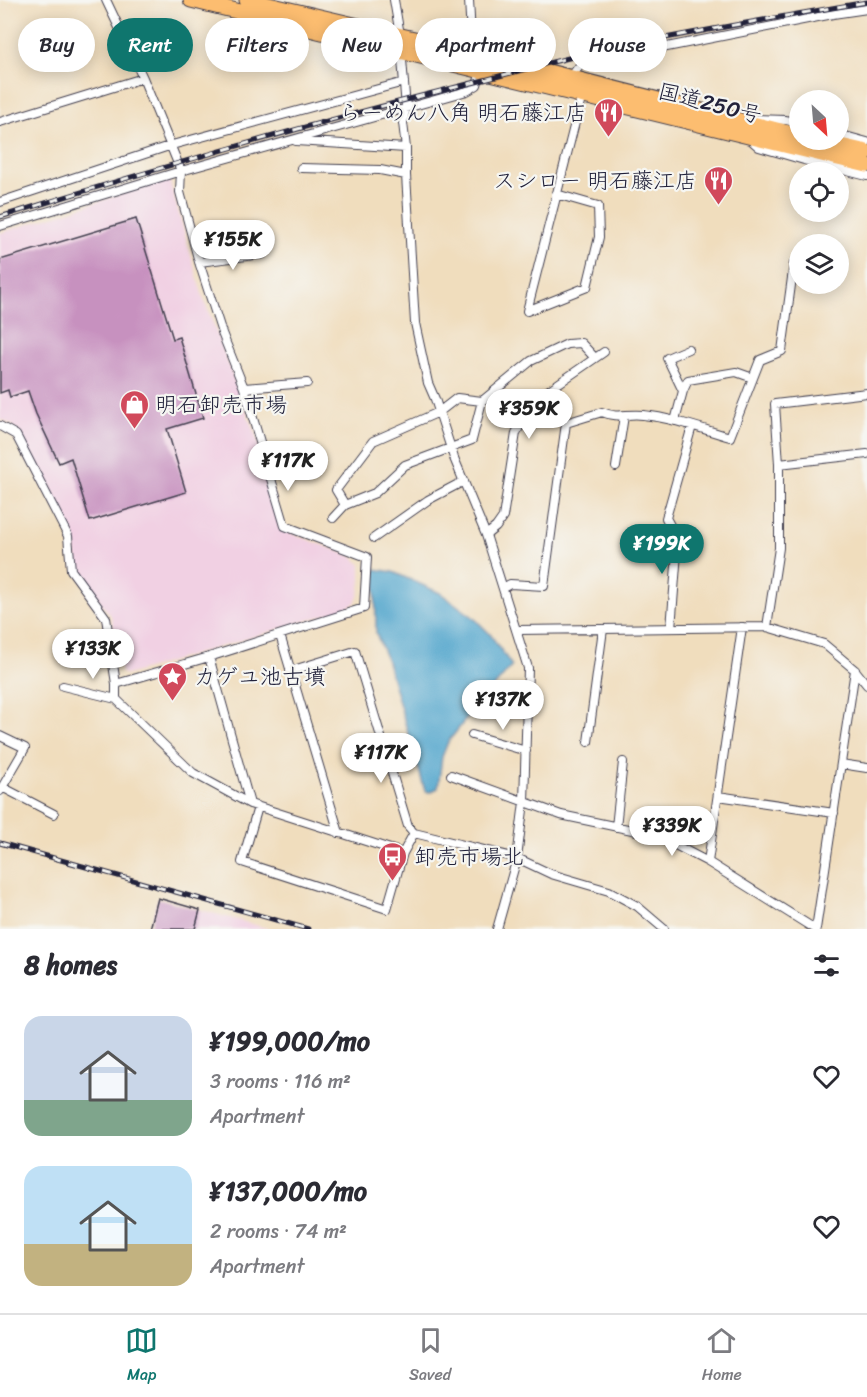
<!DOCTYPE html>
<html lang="en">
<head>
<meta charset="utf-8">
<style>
  :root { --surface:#fff; --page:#f7f7f7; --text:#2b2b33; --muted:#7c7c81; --line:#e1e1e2; --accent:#0f766e }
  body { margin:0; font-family:Sriracha,"Klee One",sans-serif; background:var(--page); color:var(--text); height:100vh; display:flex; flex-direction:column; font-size:22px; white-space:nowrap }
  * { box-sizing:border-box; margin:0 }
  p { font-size:20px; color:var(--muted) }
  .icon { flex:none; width:33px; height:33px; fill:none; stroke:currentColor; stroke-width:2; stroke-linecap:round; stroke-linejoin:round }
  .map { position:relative; height:929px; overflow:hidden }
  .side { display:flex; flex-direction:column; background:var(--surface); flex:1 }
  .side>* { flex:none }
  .banner { position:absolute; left:18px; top:18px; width:831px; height:54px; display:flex; gap:12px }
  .needle { width:39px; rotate:154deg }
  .buttons { position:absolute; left:789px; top:90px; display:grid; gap:12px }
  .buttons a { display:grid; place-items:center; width:60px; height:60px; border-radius:50%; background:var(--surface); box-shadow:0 3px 15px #0003; font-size:30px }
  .price { position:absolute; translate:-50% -51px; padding:0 14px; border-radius:21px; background:#fff; color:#222; font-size:20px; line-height:39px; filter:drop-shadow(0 2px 3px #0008) }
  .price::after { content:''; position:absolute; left:50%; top:36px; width:18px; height:14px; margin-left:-9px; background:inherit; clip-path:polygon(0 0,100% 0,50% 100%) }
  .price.current { background:var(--accent); color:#fff }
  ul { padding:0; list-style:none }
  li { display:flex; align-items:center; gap:18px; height:150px; padding:0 24px }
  li span { display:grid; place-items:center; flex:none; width:168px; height:120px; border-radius:18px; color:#555 }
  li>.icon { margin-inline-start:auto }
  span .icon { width:72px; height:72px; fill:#fffc; stroke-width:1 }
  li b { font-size:26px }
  h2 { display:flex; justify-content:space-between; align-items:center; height:72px; padding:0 24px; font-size:26px }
  .chip { padding:0 21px; border-radius:27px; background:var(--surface); box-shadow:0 3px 15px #0003; font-size:21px; line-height:54px }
  .chip.current { background:var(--accent); color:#fff }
  .tab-bar { display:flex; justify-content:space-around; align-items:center; height:84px; border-top:2px solid var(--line); background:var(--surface); font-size:16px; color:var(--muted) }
  .tab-bar a { display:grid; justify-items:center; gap:3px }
  .tab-bar .current { color:var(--accent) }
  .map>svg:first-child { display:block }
</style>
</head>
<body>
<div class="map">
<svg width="867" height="929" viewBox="0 0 867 929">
  <rect width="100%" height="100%" fill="#f6f6f2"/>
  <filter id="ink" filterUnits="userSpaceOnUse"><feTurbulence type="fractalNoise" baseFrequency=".0167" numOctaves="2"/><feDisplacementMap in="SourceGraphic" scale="12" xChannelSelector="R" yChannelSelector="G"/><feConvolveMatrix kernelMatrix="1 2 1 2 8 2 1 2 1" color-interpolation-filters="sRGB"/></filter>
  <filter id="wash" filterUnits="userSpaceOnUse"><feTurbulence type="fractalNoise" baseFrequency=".008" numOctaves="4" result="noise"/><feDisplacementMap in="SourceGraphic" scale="24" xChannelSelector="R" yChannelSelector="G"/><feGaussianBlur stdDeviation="1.35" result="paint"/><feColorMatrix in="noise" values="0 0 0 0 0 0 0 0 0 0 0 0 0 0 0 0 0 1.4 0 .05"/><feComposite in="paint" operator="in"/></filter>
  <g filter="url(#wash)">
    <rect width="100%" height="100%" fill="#f0ddbd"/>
    <!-- built -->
    <path fill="#f1d0e3" d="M169,179L203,297L257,439L283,530L354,557L361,565V581L359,594L355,603L345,609L127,675L121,673L111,616L79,574L73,536L18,432L12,425L0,419V233Z
      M158,898L270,929H150Z"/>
    <!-- water -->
    <path fill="#51a5cc" stroke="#3a6484" stroke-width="1.5" d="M375,569L393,572L440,593L473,617L490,634L512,666L467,718L448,742L442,757L438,788L430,792L425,791L386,658L376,633Z"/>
    <g id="blocks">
      <!-- building -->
      <path fill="#c791bf" d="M136,219L173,339L179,337L203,418L167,429L186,492L90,521L71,458L59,463L36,414L28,391L10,397L8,390L0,393V260Z
        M158,898L200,910L195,929H150Z"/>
    </g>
  </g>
  <g filter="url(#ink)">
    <use href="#blocks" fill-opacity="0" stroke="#413e4e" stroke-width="1.5"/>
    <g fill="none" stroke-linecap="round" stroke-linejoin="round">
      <defs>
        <path id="street" d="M106,0L143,78L181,171L180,192L199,262L222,333L244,388L285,526L367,557L364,608L209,657
          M394,0L400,35L406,108L403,123L406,148V175L415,323L428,383L435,399L454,458L486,535L528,668L524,802L517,858L497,929
          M469,0L472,53
          M570,78L581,64L833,14L867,9
          M755,119L786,120L800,124
          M0,122L143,78
          M838,134L867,142
          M751,140L759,147L804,160L867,176
          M296,141L406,148
          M301,168L380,170L406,175
          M556,194L598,206L599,237L587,287L527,311L582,95
          M0,202L172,145L404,82
          M0,226L181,171L467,91L477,85L481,71
          M199,262L263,254
          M753,378L760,360L782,351L794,263
          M244,388L307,383
          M683,391L667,358L688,349
          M0,426L16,435L68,536L71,570L106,618L116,684V699L193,773L250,804
          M779,464L775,404L867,393
          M616,467L624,416
          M345,505L336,490L373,441L439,412L457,398L482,401L531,361L567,344L581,343L595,358
          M333,518L345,505L375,493L405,465L472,440L482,401
          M486,535L496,527L503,517L516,433L533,401L604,352
          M374,538L428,500L464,481
          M503,588L510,584L544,586L566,423L602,412C619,419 626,413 643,415C673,418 702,429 730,437L753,378L736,372L688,380L683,391L675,421
          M767,627L779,548V464L867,454
          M671,628L678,540L666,518L692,426
          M517,630L767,627L824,644L855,670L867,685
          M280,635L339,833
          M290,671L355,651L408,826L414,833L517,858L551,874L609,891L637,906L664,929
          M116,684L209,657L250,804L403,853L387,909L242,862L258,807
          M63,686L116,699
          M472,735L526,751
          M0,736L25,748L0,791
          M588,742L603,629
          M841,764L867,768
          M451,775L561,815L656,835L708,862L815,929
          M2,787L54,814
          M718,796L834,813
          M616,827L623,762
          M403,853L414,833
          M708,862L742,627
          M816,929L855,670"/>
        <path id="highway" d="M191,0L867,165
          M247,0L470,52L800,136
          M814,140L867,152"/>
      </defs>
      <!-- street casing -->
      <use href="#street" stroke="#413e4e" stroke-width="10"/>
      <!-- highway casing -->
      <use href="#highway" stroke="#413e4e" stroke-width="17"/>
      <!-- street -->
      <use href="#street" stroke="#fff" stroke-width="8"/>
      <!-- highway -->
      <use href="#highway" stroke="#fcbd6f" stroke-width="15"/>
      <defs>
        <path id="rail" d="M0,217C157,168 316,122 476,82C513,73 549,62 586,54C679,34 773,18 867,2
          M0,843L308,929"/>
      </defs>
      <!-- rail casing -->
      <use href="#rail" stroke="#22223b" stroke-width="5"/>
      <!-- rail -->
      <use href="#rail" stroke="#f6f6f2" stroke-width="3" stroke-dasharray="9" stroke-linecap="butt"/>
    </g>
  </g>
  <!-- icons -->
  <defs>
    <symbol id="restaurant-pin" viewBox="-11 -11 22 30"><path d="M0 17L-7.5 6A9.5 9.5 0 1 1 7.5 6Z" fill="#d1495b" stroke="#f6f6f2"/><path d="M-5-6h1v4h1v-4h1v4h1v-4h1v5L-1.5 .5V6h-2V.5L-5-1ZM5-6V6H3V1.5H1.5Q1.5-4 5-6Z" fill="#fff"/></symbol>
    <symbol id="shop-pin" viewBox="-11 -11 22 30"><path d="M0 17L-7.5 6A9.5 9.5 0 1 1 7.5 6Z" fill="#d1495b" stroke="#f6f6f2"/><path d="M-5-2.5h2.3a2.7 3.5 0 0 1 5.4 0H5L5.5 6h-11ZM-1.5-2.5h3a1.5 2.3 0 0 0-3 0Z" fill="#fff"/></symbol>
    <symbol id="sight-pin" viewBox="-11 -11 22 30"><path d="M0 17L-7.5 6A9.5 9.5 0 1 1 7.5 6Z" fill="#d1495b" stroke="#f6f6f2"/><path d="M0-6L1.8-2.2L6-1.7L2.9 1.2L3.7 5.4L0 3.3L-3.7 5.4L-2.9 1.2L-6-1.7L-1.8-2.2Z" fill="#fff"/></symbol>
    <symbol id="bus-pin" viewBox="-11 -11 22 30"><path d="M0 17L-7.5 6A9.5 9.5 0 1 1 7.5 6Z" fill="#d1495b" stroke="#f6f6f2"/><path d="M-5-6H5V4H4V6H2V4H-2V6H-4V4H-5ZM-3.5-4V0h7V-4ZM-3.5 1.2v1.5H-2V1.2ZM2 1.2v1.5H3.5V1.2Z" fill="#fff"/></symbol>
  </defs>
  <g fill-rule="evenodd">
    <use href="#restaurant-pin" x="592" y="96" width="33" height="45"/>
    <use href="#restaurant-pin" x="702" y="164" width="33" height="45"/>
    <use href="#shop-pin" x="118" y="388" width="33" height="45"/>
    <use href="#sight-pin" x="156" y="660" width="33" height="45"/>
    <use href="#bus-pin" x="376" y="840" width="33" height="45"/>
  </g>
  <g text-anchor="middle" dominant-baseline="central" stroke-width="4.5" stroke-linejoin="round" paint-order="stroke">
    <!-- street labels -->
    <g font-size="22" fill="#22223b" stroke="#f6f6f2">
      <text transform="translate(710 103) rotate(14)">国道250号</text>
    </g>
    <!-- poi labels -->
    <g font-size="22" fill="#22223b" stroke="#f6f6f2" text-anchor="start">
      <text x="587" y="112" text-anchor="end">らーめん八角 明石藤江店</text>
      <text x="697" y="180" text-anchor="end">スシロー 明石藤江店</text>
      <text x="155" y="404">明石卸売市場</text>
      <text x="194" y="676">カゲユ池古墳</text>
      <text x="414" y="856">卸売市場北</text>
    </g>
  </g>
</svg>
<div class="buttons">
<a><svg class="needle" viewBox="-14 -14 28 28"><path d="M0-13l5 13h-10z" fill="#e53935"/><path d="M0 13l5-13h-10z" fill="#7c7c81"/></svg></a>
<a><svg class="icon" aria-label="locate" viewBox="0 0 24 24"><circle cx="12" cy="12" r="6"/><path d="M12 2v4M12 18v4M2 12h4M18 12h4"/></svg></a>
<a><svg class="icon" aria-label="layers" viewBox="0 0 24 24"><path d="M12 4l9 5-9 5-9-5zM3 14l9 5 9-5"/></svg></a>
</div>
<b class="price" style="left:233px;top:271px">¥155K</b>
<b class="price" style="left:529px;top:440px">¥359K</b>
<b class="price" style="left:288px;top:492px">¥117K</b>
<b class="price current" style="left:662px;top:575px">¥199K</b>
<b class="price" style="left:93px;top:680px">¥133K</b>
<b class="price" style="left:503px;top:731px">¥137K</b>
<b class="price" style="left:381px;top:784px">¥117K</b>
<b class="price" style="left:672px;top:857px">¥339K</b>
<div class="banner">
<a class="chip">Buy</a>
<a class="chip current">Rent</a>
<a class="chip">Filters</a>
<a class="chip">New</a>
<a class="chip">Apartment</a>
<a class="chip">House</a>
</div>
</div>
<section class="side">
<h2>8 homes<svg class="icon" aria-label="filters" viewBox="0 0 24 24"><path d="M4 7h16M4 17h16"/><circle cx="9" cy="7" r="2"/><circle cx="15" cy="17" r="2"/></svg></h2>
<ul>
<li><span style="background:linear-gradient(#c9d6e8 70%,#7fa58c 0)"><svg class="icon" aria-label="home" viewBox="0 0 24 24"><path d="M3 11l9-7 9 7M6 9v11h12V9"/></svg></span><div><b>¥199,000/mo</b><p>3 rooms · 116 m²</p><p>Apartment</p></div><svg class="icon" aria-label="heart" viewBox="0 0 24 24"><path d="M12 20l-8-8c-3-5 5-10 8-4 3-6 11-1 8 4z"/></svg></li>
<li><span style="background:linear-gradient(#bfe0f5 65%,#c2b280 0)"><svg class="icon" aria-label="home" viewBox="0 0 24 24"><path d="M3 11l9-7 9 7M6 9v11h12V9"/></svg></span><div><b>¥137,000/mo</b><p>2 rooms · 74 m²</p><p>Apartment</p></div><svg class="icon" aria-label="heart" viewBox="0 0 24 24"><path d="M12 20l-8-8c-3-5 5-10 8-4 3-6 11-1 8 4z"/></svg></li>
</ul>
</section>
<nav class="tab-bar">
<a class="current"><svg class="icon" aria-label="map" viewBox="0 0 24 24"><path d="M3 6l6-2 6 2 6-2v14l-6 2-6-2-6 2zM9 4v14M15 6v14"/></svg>Map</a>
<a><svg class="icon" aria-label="saved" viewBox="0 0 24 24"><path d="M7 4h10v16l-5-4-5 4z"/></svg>Saved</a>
<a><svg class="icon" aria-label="home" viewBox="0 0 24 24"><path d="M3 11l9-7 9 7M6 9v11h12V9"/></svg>Home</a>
</nav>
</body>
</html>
